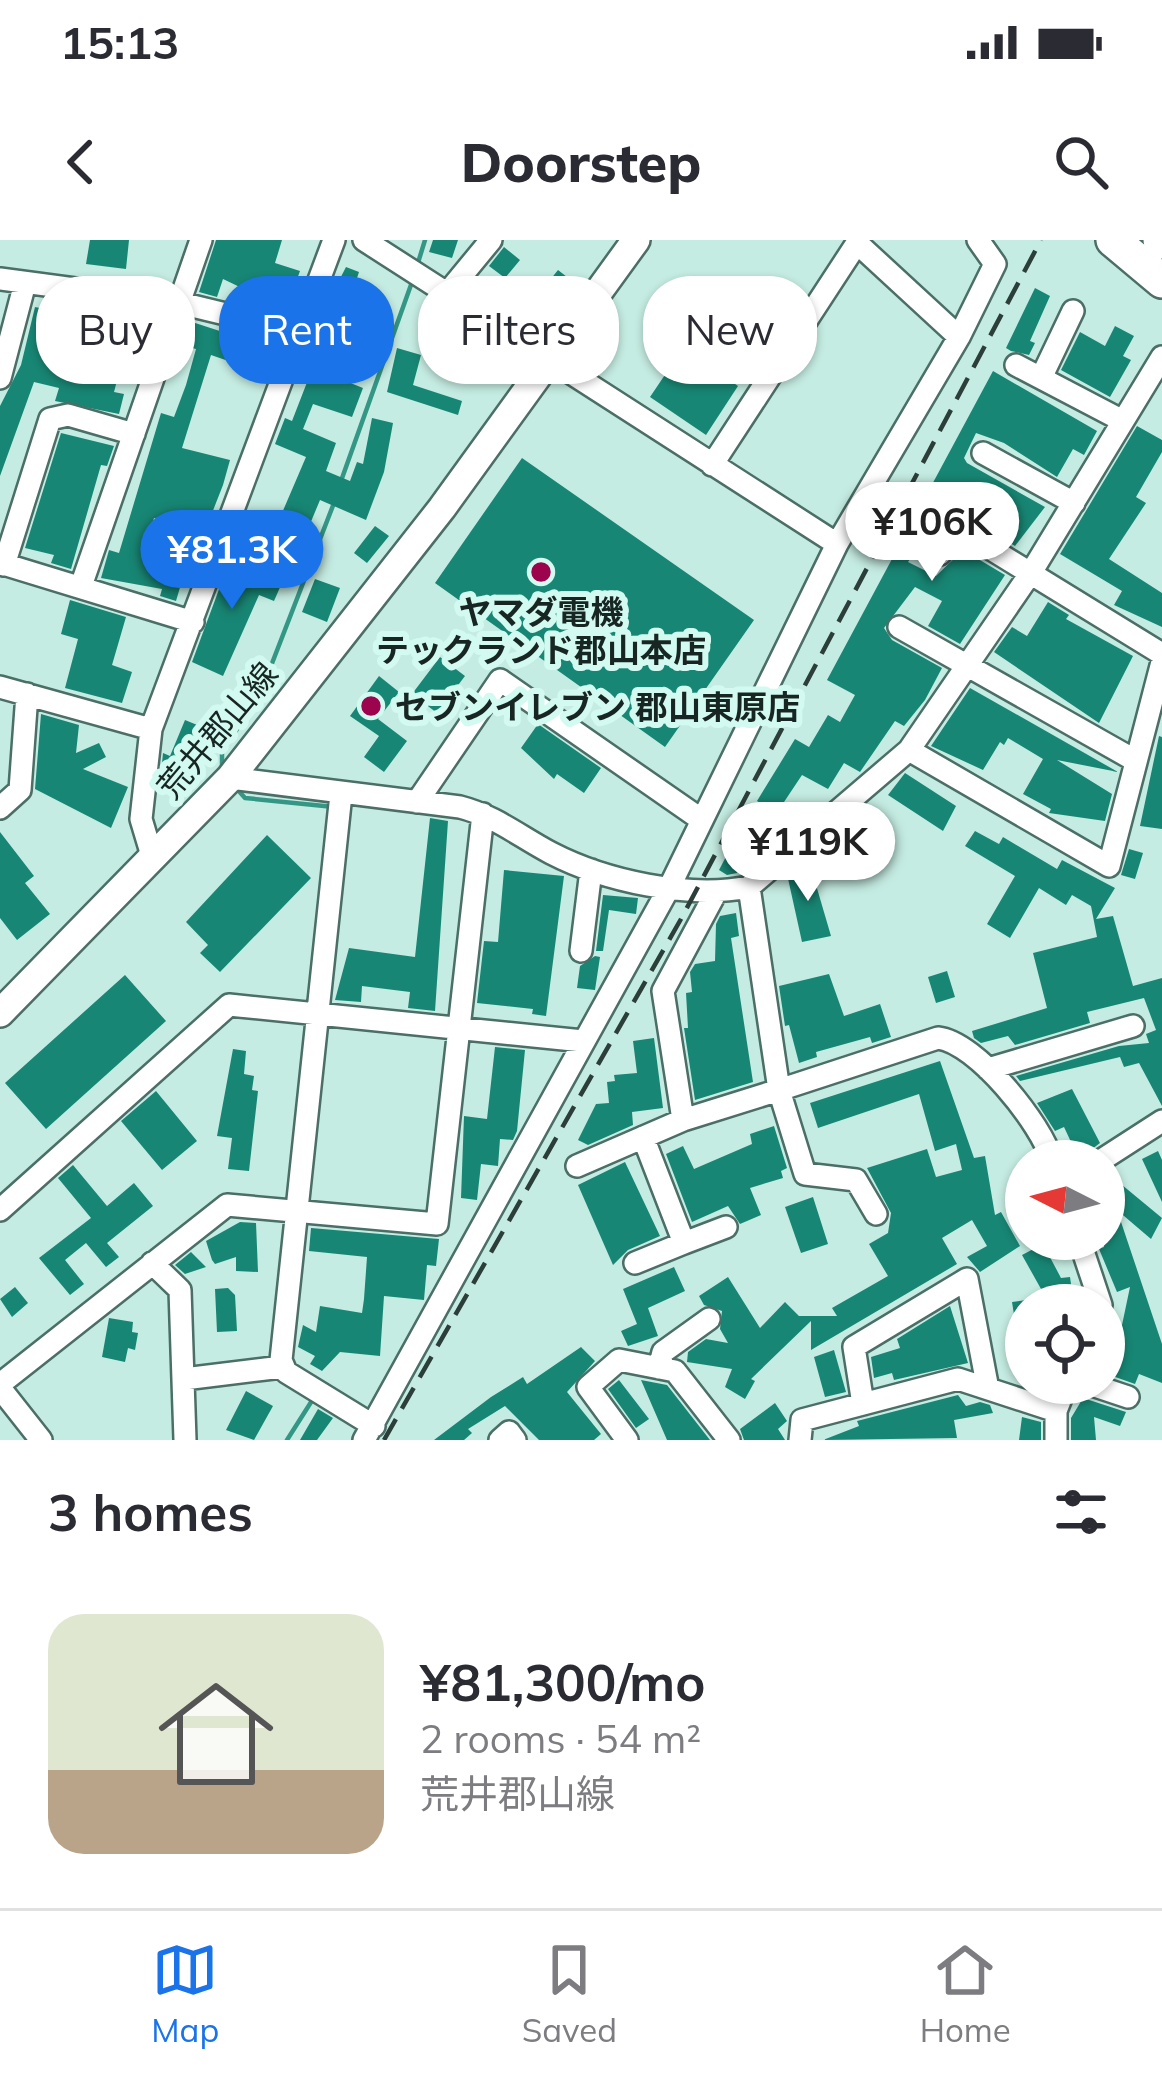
<!DOCTYPE html>
<html lang="en">
<head>
<meta charset="utf-8">
<style>
  :root { --surface:#fff; --page:#f2f2f3; --text:#2b2b33; --muted:#7c7c81; --line:#e1e1e2; --accent:#1a73e8 }
  body { margin:0; font-family:Mulish,"Noto Sans JP",sans-serif; background:var(--page); color:var(--text); height:100vh; display:flex; flex-direction:column; font-size:45px; white-space:nowrap }
  * { box-sizing:border-box; margin:0 }
  p { font-size:39px; color:var(--muted) }
  .icon { flex:none; width:66px; height:66px; fill:none; stroke:currentColor; stroke-width:2; stroke-linecap:round; stroke-linejoin:round }
  .map { position:relative; height:1200px; overflow:hidden }
  .side { display:flex; flex-direction:column; background:var(--surface); flex:1 }
  .side>* { flex:none }
  .top-card { position:absolute; left:36px; top:36px; width:1092px; height:108px; display:flex; gap:24px }
  .needle { width:78px; rotate:276deg }
  .buttons { position:absolute; left:1005px; top:900px; display:grid; gap:24px }
  .buttons a { display:grid; place-items:center; width:120px; height:120px; border-radius:50%; background:var(--surface); box-shadow:0 3px 9px #0004; font-size:60px }
  .price { position:absolute; translate:-50% -102px; padding:0 27px; border-radius:42px; background:#fff; color:#222; font-size:39px; line-height:78px; filter:drop-shadow(0 3px 6px #0008) }
  .price::after { content:''; position:absolute; left:50%; top:72px; width:36px; height:27px; margin-left:-18px; background:inherit; clip-path:polygon(0 0,100% 0,50% 100%) }
  .price.active { background:var(--accent); color:#fff }
  ul { padding:0; list-style:none }
  li { display:flex; align-items:center; gap:36px; height:300px; padding:0 48px }
  li span { display:grid; place-items:center; flex:none; width:336px; height:240px; border-radius:36px; color:#555 }
  li>.icon { margin-inline-start:auto }
  span .icon { width:144px; height:144px; fill:#fffc; stroke-width:1 }
  li b { font-size:51px }
  h2 { display:flex; justify-content:space-between; align-items:center; height:144px; padding:0 48px; font-size:51px }
  .tag { padding:0 42px; border-radius:48px; background:var(--surface); box-shadow:0 3px 9px #0004; font-size:42px; line-height:108px }
  .tag.active { background:var(--accent); color:#fff }
  .status { display:flex; justify-content:space-between; align-items:center; height:84px; padding:0 60px; background:var(--surface); direction:ltr }
  .status svg { height:33px; fill:currentColor }
  header { display:flex; justify-content:space-between; align-items:center; height:156px; padding:0 48px; background:var(--surface); font-size:54px; font-weight:800 }
  .dock { display:flex; justify-content:space-around; align-items:center; height:168px; border-top:3px solid var(--line); background:var(--surface); font-size:33px; color:var(--muted) }
  .dock a { display:grid; justify-items:center; gap:6px }
  .dock .active { color:var(--accent) }
  .map>svg:first-child { display:block }
</style>
</head>
<body>
<div class="status"><b>15:13</b><svg viewBox="0 0 49 12"><path d="M0 12V9h3v3zM5 12V6h3v6zM10 12V3h3v9zM15 12V0h3v12zM26 1h20v11H26zM47 4h2v5h-2z"/></svg></div>
<header><svg class="icon" aria-label="back" viewBox="0 0 24 24"><path d="M15 5l-7 7 7 7"/></svg>Doorstep<svg class="icon" aria-label="search" viewBox="0 0 24 24"><circle cx="10" cy="10" r="6"/><path d="M15 15l6 6"/></svg></header>
<div class="map">
<svg width="1162" height="1200" viewBox="0 0 1162 1200">
  <rect width="100%" height="100%" fill="#c5ece2"/>
  <g fill="none" stroke-linecap="round" stroke-linejoin="round">
    <!-- stream -->
    <path stroke="#349785" stroke-width="4.5" d="M417,26L425,0
      M341,241L412,42
      M222,531V511L259,457L334,263
      M237,549L245,558L334,567
      M287,1200L313,1159"/>
  </g>
  <!-- building -->
  <path fill="#188674" d="M90,0H129L126,29L86,24Z
    M216,0H282L275,23L300,31L286,69L223,39L217,57L199,52Z
    M433,0H458L452,18L429,12Z
    M504,7L520,20L505,38L489,26Z
    M346,27L359,32L356,41L365,44L342,107L345,120L338,138L363,148L352,177L313,164L303,189L336,203L326,231L350,241L357,222L363,224L372,178L393,183L384,232L366,280L320,260L295,320L267,308L306,217L275,204L285,178L292,181L311,132L317,134L333,95L325,92L335,67L327,64Z
    M558,30L576,44L557,68L538,55Z
    M1035,48L1050,56L1030,101L1035,103L1029,115L1011,111L1006,108Z
    M35,67L111,83L113,69L136,72L133,94L149,98L144,116L125,110L114,152L124,154L119,174L55,161L59,148L34,142L0,236V166L21,125Z
    M189,81L269,107L260,132L211,115L182,208L230,220L223,245L205,291L154,278L143,318L184,334L176,361L160,356L162,349L101,338L109,310L119,313L161,173L174,177L186,145L196,109L181,105Z
    M1115,86L1134,96L1123,116L1131,120L1110,157L1061,130L1080,92L1105,106Z
    M397,108L421,115L413,145L462,161L458,175L387,152Z
    M683,108L738,146L706,195L650,157Z
    M993,131L1097,191L1084,215L1073,209L1057,237L1004,203L976,193L964,218L967,223L1045,267L1015,306L968,277L943,271L908,322L936,336L963,310L1005,335L960,404L928,386L942,361L915,347L884,388L892,400L942,428L925,460L904,486L895,481L860,532L844,523L828,549L802,535L776,574L757,561L795,499L809,507L828,475L840,482L855,455L827,440Z
    M1137,186L1162,200V212L1136,257L1146,263L1109,319L1162,353V387L1114,365L1122,351L1060,314Z
    M61,193L114,206L107,226L101,225L71,329L51,323L54,315L25,308Z
    M522,218L754,380L665,507L435,343Z
    M375,286L389,296L367,323L354,313Z
    M234,309L262,321L255,335L281,345L274,361L259,355L223,436L192,422Z
    M315,339L340,348L327,382L302,372Z
    M70,360L126,377L112,425L132,432L122,463L65,448L78,399L61,394Z
    M1048,362L1069,375L1066,379L1133,416L1099,483L994,412L1012,387L1027,396Z
    M440,417L465,436L437,473L412,454Z
    M379,436L399,452L378,479L407,501L384,532L364,517L379,496L350,476Z
    M970,448L1118,532L1057,520L1112,554L1105,581L1049,573L1051,569L1023,554L1043,519L1008,498L1004,505L1000,502L983,530L931,506Z
    M41,474L79,485L76,513L99,503L106,517L83,529L128,547L111,588L35,549Z
    M185,480L207,489L176,549L160,543L163,513L170,516Z
    M538,484L601,528L584,553L557,534L554,539L521,508Z
    M1159,496L1162,497V589L1140,586Z
    M905,533L956,566L943,591L888,555Z
    M430,578L448,581L435,771L408,768L410,752L362,746L361,762L335,760L349,708L415,717Z
    M975,591L999,604L1003,597L1057,629L1062,620L1115,648L1096,679L1113,676L1133,746L1162,738V866L1139,823L1124,827L1120,817L1020,841L1016,836L1119,806L1149,803L1146,794L1156,790L1144,758L1087,772L1090,783L1015,805L1008,796L981,803L974,798L972,791L1047,768L1033,713L1097,697L1091,666L1072,655L1066,665L1039,648L1010,698L987,684L1015,636L965,606Z
    M0,592L34,636L25,643L50,674L17,700L0,678Z
    M267,595L311,638L220,732L200,713L208,705L186,682Z
    M730,609L745,618L737,633L727,635L719,630Z
    M1129,609L1143,613L1135,639L1121,635Z
    M809,621L831,696L802,702L787,634Z
    M504,630L564,636L546,776L532,774L533,769L477,763L484,701L498,702Z
    M603,655L638,658L636,674L609,670L603,711H596Z
    M736,673L739,696L731,698L753,842L695,860L684,788H688L686,753L692,752L690,732L695,724L715,721L716,684L720,676Z
    M595,716L600,717L595,750L577,748L580,726Z
    M947,731L955,757L936,763L928,737Z
    M829,734L844,776L880,764L891,797L872,803L870,797L816,812L817,817L799,823L789,785L785,786L779,746Z
    M125,735L166,781L46,889L5,843Z
    M654,798L663,868L632,872L633,885L588,905L578,900L596,864L609,863L607,842L615,841L614,835L637,833L633,801Z
    M495,807L525,810L517,891L513,900L500,899L498,926L481,924L477,960L461,958L464,876L487,879Z
    M233,809L246,811L244,834L254,836L252,850L258,851L249,931L228,929L232,898L217,896Z
    M940,821L974,918L985,916L995,975L1001,972L1020,1006L980,1032L967,1017L987,1006L972,980L942,998L957,1024L811,1110V1081L751,1139L755,1141L745,1159L725,1147L732,1129L687,1122L688,1112L706,1099L728,1103L720,1089L722,1071L704,1065L699,1056L728,1037L760,1088L785,1062L799,1076H837L832,1068L888,1036L869,1004L888,993L891,973L867,928L927,909L936,937L962,930L956,904L935,911L919,854L818,888L810,863Z
    M1072,849L1100,903L1079,919L1064,887L1055,891L1037,863Z
    M156,851L197,901L162,930L121,881Z
    M774,886L787,928L781,931L783,938L750,948L761,975L740,984L728,966L692,982L666,914L683,906L694,929L752,904L750,894Z
    M1158,911L1162,920V962L1142,919Z
    M625,922L660,996L628,1010L613,1025L578,945Z
    M73,925L107,966L134,943L153,966L107,1003L119,1017L106,1027L86,1003L65,1020L84,1044L70,1055L39,1018L91,978L58,938Z
    M1110,935L1162,978L1151,999L1117,970L1162,1104V1143L1139,1134L1135,1144L1104,1133V1108L1108,1110L1122,1085L1130,1047L1117,1052L1099,1009L1104,1007V940Z
    M813,957L828,1004L801,1013L785,967Z
    M240,982L256,983L258,1032L236,1031V1017L215,1024L212,1020L206,1001Z
    M311,988L439,999L436,1026L427,1025L424,1060L384,1056L380,1116L340,1112L322,1131L310,1124L315,1116L298,1107L303,1085L316,1092L320,1066L362,1073L364,1059L367,1017L309,1011Z
    M1043,1004L1061,1038L1070,1037L1074,1065H1050L1022,1015Z
    M191,1012L206,1027L185,1034L175,1025Z
    M674,1027L685,1051L648,1068L658,1096L628,1106L621,1091L637,1084L623,1049Z
    M15,1047L28,1063L12,1077L0,1059Z
    M228,1048L235,1055L237,1091L217,1092L215,1049Z
    M1026,1060V1099L1018,1100L1012,1062Z
    M950,1066L968,1123L894,1140L892,1133L874,1138L871,1117L900,1108L897,1099Z
    M109,1078L133,1082L132,1092L138,1093L135,1110L128,1108L125,1122L102,1117Z
    M581,1107L595,1121L567,1152L601,1194L594,1200H539L505,1166L468,1189L472,1193L464,1200H434L491,1157L523,1137L527,1144Z
    M834,1110L846,1152L825,1157L814,1117Z
    M619,1140L649,1179L636,1188L608,1149Z
    M641,1140L667,1145L710,1200H667Z
    M246,1151L273,1166L254,1200L226,1190Z
    M958,1155L966,1166L980,1162L990,1165L993,1173L954,1180L957,1198L823,1200L859,1186L857,1181Z
    M1083,1158L1126,1172L1120,1186L1094,1177L1096,1200H1071V1178Z
    M775,1163L787,1181L778,1189L785,1200H744L740,1189Z
    M318,1169L333,1178L317,1200H300Z
    M1022,1177L1041,1182V1200H1019Z"/>
  <g fill="none" stroke-linecap="round" stroke-linejoin="round">
    <defs>
      <path id="minor" d="M364,0L837,304
        M0,39L180,63L300,92
        M449,51L491,0
        M1016,125L1123,181
        M0,138L25,43
        M1041,138L1073,71
        M983,213L1074,263
        M712,225L857,3L959,97
        M940,314L960,290L1162,414
        M0,323L193,382
        M4,325L50,179L68,175L134,194
        M81,346L201,0
        M899,387L1136,521
        M0,447L151,489
        M909,510L1109,626L1162,422
        M230,538L460,567C495,576 519,596 551,613C605,641 688,659 749,647L779,850L938,798C976,802 1042,884 1052,921
        M341,554L281,1120L286,1132L374,1186
        M417,562L500,440L699,578
        M0,568L20,550L27,454
        M153,619L141,579L151,489L334,0
        M749,647L909,510L1032,331L1162,117
        M581,711L591,630
        M988,829L1133,786
        M683,880L663,751L715,654
        M1100,921L1162,881
        M577,926L683,880L779,850L805,934L856,940L876,974
        M0,970L229,765L583,801
        M1079,999L1101,1065
        M684,1003L726,987
        M152,1023L180,1050L185,1200
        M635,1023L684,1003L643,897
        M659,1128L663,1112L709,1079
        M184,1139L282,1127
        M1086,1143L1128,1157
        M0,1144L227,965L437,984L483,574
        M0,1148L41,1200
        M863,1164L854,1107L967,1039L987,1144
        M364,1200L670,646L837,304L959,97L995,24L978,0
        M500,1200L509,1192L515,1200
        M627,1200L588,1147L619,1120L675,1131L729,1200
        M800,1200L802,1180L958,1139L1056,1171
        M1056,1200V1171L1067,1143"/>
      <path id="major" d="M0,773L230,538L442,268L636,0"/>
      <path id="highway" d="M1113,0L1162,41
        M1160,0L1162,2"/>
    </defs>
    <!-- minor casing -->
    <use href="#minor" stroke="#4b6e66" stroke-width="26"/>
    <!-- major casing -->
    <use href="#major" stroke="#4b6e66" stroke-width="32"/>
    <!-- highway casing -->
    <use href="#highway" stroke="#4b6e66" stroke-width="38"/>
    <!-- minor -->
    <use href="#minor" stroke="#fff" stroke-width="21"/>
    <!-- major -->
    <use href="#major" stroke="#fff" stroke-width="27"/>
    <!-- highway -->
    <use href="#highway" stroke="#fff" stroke-width="33"/>
    <!-- rail -->
    <path stroke="#2c3e3a" stroke-width="4.5" stroke-dasharray="24 12" stroke-linecap="butt" d="M384,1200L681,679L1041,0"/>
  </g>
  <!-- markers -->
  <g fill="#9d044e" stroke="#d2faf0" stroke-width="4.5">
    <circle cx="541" cy="332" r="12"/>
    <circle cx="371" cy="466" r="12"/>
  </g>
  <g text-anchor="middle" dominant-baseline="central" stroke-width="12" stroke-linejoin="round" paint-order="stroke">
    <!-- poi labels -->
    <g font-size="33" font-weight="bold" fill="#172622" stroke="#d2faf0">
      <text x="541" y="371">ヤマダ電機<tspan x="541" dy="38">テックランド郡山本店</tspan></text>
      <text x="395" y="466" text-anchor="start">セブンイレブン 郡山東原店</text>
    </g>
    <!-- street labels -->
    <g font-size="33" fill="#172622" stroke="#d2faf0">
      <text transform="translate(217 490) rotate(-50)">荒井郡山線</text>
    </g>
  </g>
</svg>
<div class="buttons">
<a><svg class="needle" viewBox="-14 -14 28 28"><path d="M0-13l5 13h-10z" fill="#e53935"/><path d="M0 13l5-13h-10z" fill="#7c7c81"/></svg></a>
<a><svg class="icon" aria-label="locate" viewBox="0 0 24 24"><circle cx="12" cy="12" r="6"/><path d="M12 2v4M12 18v4M2 12h4M18 12h4"/></svg></a>
</div>
<b class="price" style="left:932px;top:344px">¥106K</b>
<b class="price active" style="left:232px;top:372px">¥81.3K</b>
<b class="price" style="left:808px;top:664px">¥119K</b>
<div class="top-card">
<a class="tag">Buy</a>
<a class="tag active">Rent</a>
<a class="tag">Filters</a>
<a class="tag">New</a>
</div>
</div>
<section class="side">
<h2>3 homes<svg class="icon" aria-label="filters" viewBox="0 0 24 24"><path d="M4 7h16M4 17h16"/><circle cx="9" cy="7" r="2"/><circle cx="15" cy="17" r="2"/></svg></h2>
<ul>
<li><span style="background:linear-gradient(#dfe7d0 65%,#b9a48a 0)"><svg class="icon" aria-label="home" viewBox="0 0 24 24"><path d="M3 11l9-7 9 7M6 9v11h12V9"/></svg></span><div><b>¥81,300/mo</b><p>2 rooms · 54 m²</p><p>荒井郡山線</p></div></li>
</ul>
</section>
<nav class="dock">
<a class="active"><svg class="icon" aria-label="map" viewBox="0 0 24 24"><path d="M3 6l6-2 6 2 6-2v14l-6 2-6-2-6 2zM9 4v14M15 6v14"/></svg>Map</a>
<a><svg class="icon" aria-label="saved" viewBox="0 0 24 24"><path d="M7 4h10v16l-5-4-5 4z"/></svg>Saved</a>
<a><svg class="icon" aria-label="home" viewBox="0 0 24 24"><path d="M3 11l9-7 9 7M6 9v11h12V9"/></svg>Home</a>
</nav>
</body>
</html>
